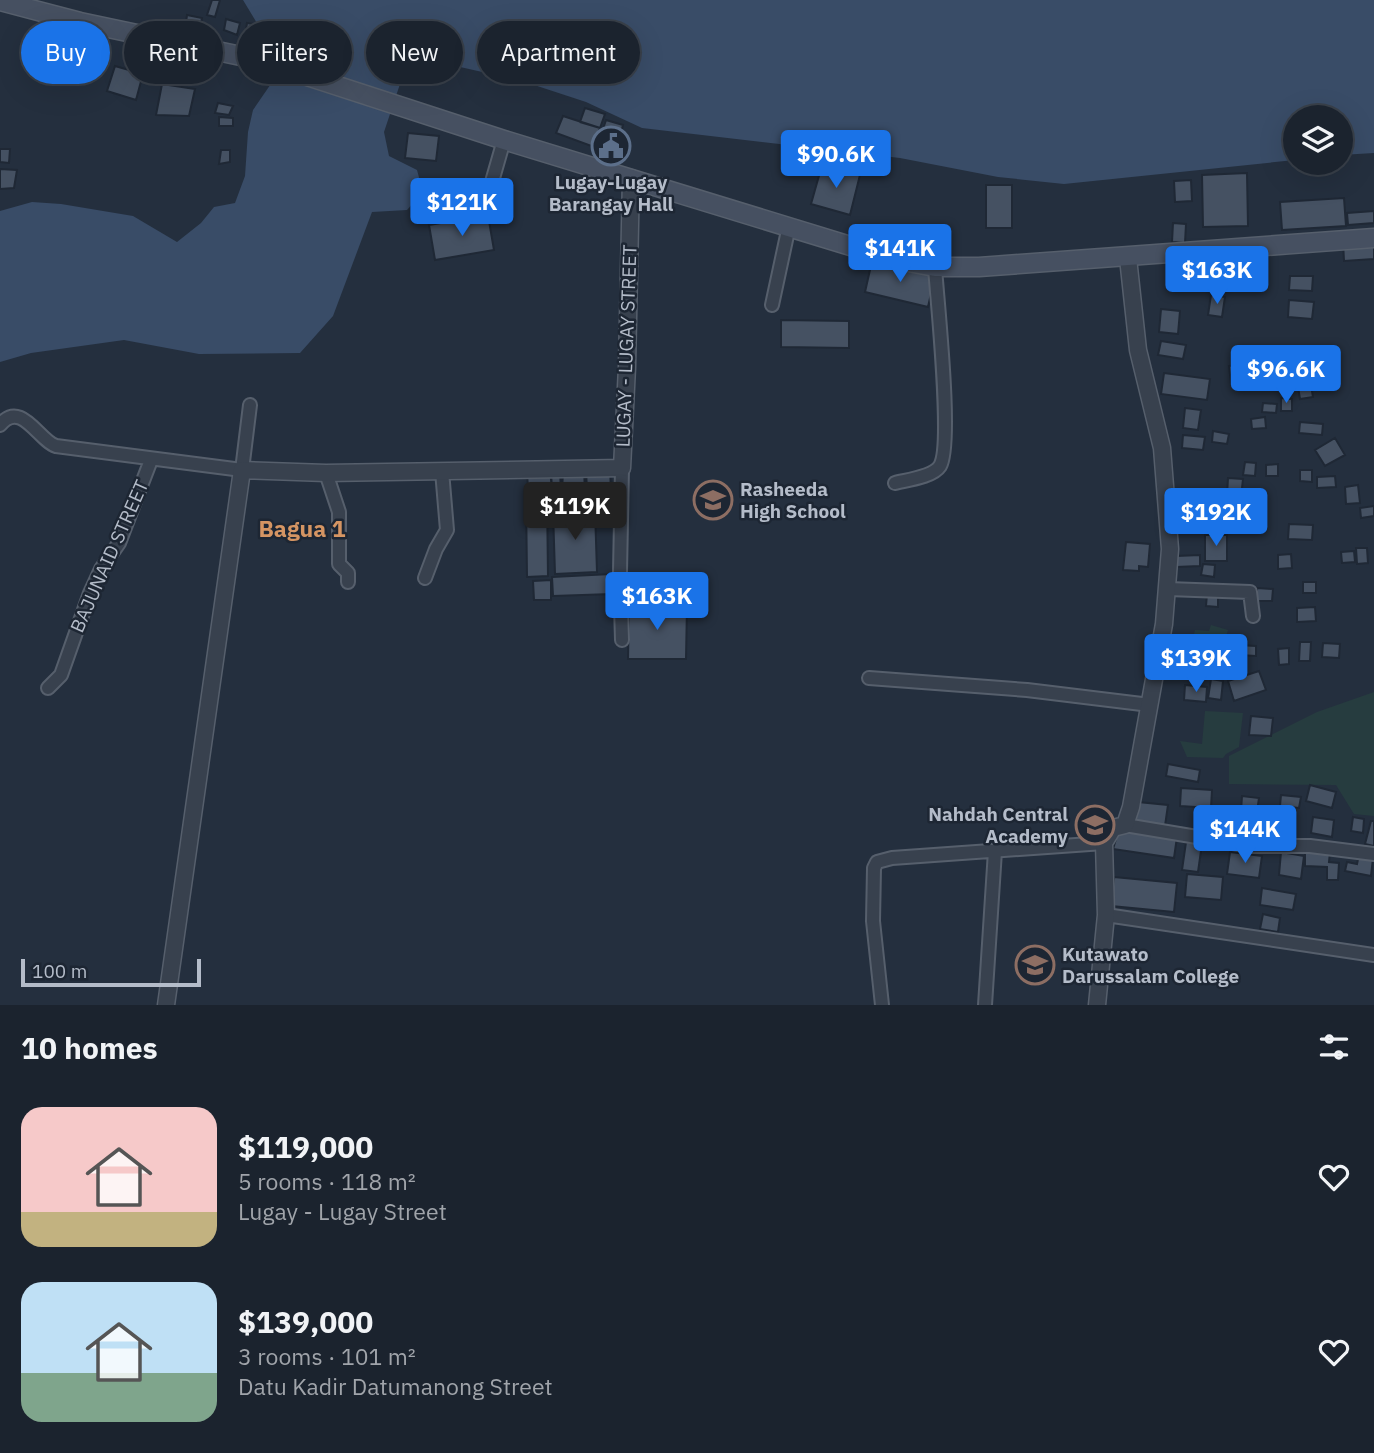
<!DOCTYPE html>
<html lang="en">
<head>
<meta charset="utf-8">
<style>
  :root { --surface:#1b232e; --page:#282f3a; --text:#f1f3f6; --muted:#a0a4aa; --line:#39404a; --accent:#1a73e8 }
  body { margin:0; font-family:"IBM Plex Sans",sans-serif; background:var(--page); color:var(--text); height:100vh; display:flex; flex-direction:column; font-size:26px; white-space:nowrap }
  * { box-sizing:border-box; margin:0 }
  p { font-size:23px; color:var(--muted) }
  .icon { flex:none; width:38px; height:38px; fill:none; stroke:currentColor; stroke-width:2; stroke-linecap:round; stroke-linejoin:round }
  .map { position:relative; height:1005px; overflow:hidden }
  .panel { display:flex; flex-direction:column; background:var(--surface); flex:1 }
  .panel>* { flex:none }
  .top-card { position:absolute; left:21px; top:21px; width:700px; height:63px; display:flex; gap:14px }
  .controls { position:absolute; left:1283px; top:105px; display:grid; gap:14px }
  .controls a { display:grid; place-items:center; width:70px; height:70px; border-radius:50%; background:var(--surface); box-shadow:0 7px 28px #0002,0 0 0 2px var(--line); font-size:35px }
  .scale { position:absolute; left:21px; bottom:18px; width:180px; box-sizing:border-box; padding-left:7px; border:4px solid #b4bcc9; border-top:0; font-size:19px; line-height:24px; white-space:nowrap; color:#b4bcc9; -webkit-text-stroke:5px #1d2633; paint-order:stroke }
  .price { position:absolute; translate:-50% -60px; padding:0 16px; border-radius:7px; background:var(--accent); color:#fff; font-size:23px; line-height:46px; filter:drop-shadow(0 2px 4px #0008) }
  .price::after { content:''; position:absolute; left:50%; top:42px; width:21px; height:16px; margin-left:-10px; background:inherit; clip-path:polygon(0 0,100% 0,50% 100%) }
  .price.current { background:#222; color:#fff }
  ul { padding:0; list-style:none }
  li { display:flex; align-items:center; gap:21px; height:175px; padding:0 21px }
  li span { display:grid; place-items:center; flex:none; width:196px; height:140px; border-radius:21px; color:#555 }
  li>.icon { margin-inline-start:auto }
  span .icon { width:84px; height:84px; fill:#fffc; stroke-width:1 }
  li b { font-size:30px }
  h2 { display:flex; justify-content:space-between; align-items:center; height:84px; padding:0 21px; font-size:30px }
  .pill { padding:0 24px; border-radius:32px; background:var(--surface); box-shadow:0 7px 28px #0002,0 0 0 2px var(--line); font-size:24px; line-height:63px }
  .pill.current { background:var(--accent); color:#fff }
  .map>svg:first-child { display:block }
</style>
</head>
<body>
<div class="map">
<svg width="1374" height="1005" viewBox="0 0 1374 1005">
  <rect width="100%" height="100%" fill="#242f3e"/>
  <!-- green -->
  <path fill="#263c3f" d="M1211,625L1228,630L1220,658L1190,650L1195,630L1209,631Z
    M1374,692V816L1354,814L1336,785L1229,784V756L1317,712Z
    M1205,711L1243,713L1239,747L1226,754L1223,758L1187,757L1180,741L1202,744Z"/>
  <!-- water -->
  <path fill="#394c67" d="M243,0H1374V153L1341,155L1340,117H1295V160L1064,184L998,177L900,158L642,128L586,102L522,81L429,60L402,78L384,132L389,156L417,170L423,192L407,210L372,212L333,316L300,353L199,354L124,340L31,353L0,362V211L32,202L61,204L133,216L177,242L201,223L214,207L235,203L245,176L248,132L253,110L277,75L280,51L266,38Z"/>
  <!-- building -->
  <path fill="#455162" stroke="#1f2835" stroke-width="2" d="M212,0H220L215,17L207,15Z
    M187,15L202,18L199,33L185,30Z
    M226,19L240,23L237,35L224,30Z
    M247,23L258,25L257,38L245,37Z
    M115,66L143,74L136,100L107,91Z
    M162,84L195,89L189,116L156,115Z
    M218,103L233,106L229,115L215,113Z
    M585,108L605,114L600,128L580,122Z
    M563,116L600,128L594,147L556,133Z
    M219,117L233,118V126H219Z
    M606,120L623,125L621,133L603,129Z
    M600,128L621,133L615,155L603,152L606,139L597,137Z
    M408,133L439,136L436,161L405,158Z
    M0,149H10L9,163L0,162Z
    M221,150H230V162L219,164Z
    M822,165L860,175L850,215L811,204Z
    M0,169L17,170L14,188L0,189Z
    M1247,173L1248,226L1203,227L1202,175Z
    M1191,180L1192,201L1175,202L1174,181Z
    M986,185H1012V228H986Z
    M1344,198L1346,226L1282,230L1280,202Z
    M1374,211V223L1348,225L1347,213Z
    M488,215L494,250L435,260L429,225Z
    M1173,223L1186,224L1185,243L1172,242Z
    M1374,239V259L1344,261L1343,242Z
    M872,261L935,276L928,307L865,292Z
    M1290,276H1313L1312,291L1289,290Z
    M1211,295L1225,297L1222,317L1208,315Z
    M1289,300L1314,302L1312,319L1288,317Z
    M1161,309L1180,311L1178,334L1159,332Z
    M781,320L849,321V348L781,347Z
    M1161,341L1186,345L1183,359L1158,355Z
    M1241,364L1244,382L1231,383L1229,366Z
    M1164,373L1210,379L1207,400L1161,394Z
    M1311,385L1313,397L1300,399L1298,387Z
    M1281,398L1292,399V411H1281Z
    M1263,403L1277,404L1276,413L1262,412Z
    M1185,408L1201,410L1198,430L1183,428Z
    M1265,417L1266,428L1252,429L1251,419Z
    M1300,422L1323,424L1322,435L1299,433Z
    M1213,431L1229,434L1227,444L1212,442Z
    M1183,435L1205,437L1203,450L1182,448Z
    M1335,438L1345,455L1325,466L1315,450Z
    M1245,462L1256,463L1255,476L1243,475Z
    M1278,464V476H1266V465Z
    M610,468L611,491L587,492L586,469Z
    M550,469L552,490L528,491L527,471Z
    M584,469L585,492H562L563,471Z
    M1300,470H1312V482L1300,481Z
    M551,471H560L561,491H552Z
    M1335,476L1336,487L1317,488V477Z
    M1228,478L1243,479L1241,497L1227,495Z
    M1358,485L1360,503L1346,504L1345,487Z
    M547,495L548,576L527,577L526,496Z
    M1374,506V516L1361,518L1360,508Z
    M1204,508L1238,509V525L1203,524Z
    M595,510L597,572L555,574L553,511Z
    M1289,524L1313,525L1312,540L1288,539Z
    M1205,535H1227V561H1205Z
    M1126,542L1150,544L1148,567L1139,566V571L1123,570Z
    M1356,548H1367L1368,563L1357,564Z
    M1354,551L1355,562L1342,563L1341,552Z
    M1291,554L1292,568L1278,569V555Z
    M1200,555V566L1176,567V556Z
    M1203,564L1215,565L1214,577L1201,575Z
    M611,574L612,594L553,596L552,577Z
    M551,580V600H534L533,581Z
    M1303,582H1316V593H1303Z
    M1257,588L1273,589L1272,601H1257Z
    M1207,594L1218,595V607L1206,606Z
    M629,606H687L686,659H628Z
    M1315,607L1316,621L1297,622V608Z
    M1300,642H1311L1310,661H1299Z
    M1323,643L1340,644L1339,658L1322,657Z
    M1239,645L1256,646V656L1239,655Z
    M1289,648V664L1279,665L1278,649Z
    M1259,671L1266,690L1234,701L1228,681Z
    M1211,679L1223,681L1221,700L1208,698Z
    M1185,685L1207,687L1206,702L1184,700Z
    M1251,716L1273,718L1271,736L1249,735Z
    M1168,764L1200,770L1198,782L1166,776Z
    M1310,785L1336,792L1332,808L1306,801Z
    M1181,788L1212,790L1211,808L1180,806Z
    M1281,795L1301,797L1299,808L1280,806Z
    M1242,796L1259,798L1257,812L1241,811Z
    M1138,802L1168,805L1165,826L1135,823Z
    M1313,817L1334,820L1332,837L1311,833Z
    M1353,817L1364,819L1363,833L1351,831Z
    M1371,821H1374V846L1365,844Z
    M1119,829L1177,837L1174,858L1113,849Z
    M1186,842L1202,844L1198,872L1182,870Z
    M1305,851L1330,852L1329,862L1339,863L1338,880H1327V867L1305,866Z
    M1230,852L1262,856L1259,878L1227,874Z
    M1281,852L1304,856L1301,879L1279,875Z
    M1359,855L1373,858L1371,876L1345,871L1347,862L1357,864Z
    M1187,874L1223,877L1221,900L1185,897Z
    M1114,877L1177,883L1174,912L1111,906Z
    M1262,888L1296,894L1293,910L1260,905Z
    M1263,914L1280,918L1278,932L1260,929Z"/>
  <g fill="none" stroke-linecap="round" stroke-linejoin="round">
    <defs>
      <path id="minor" d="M483,213L504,140
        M772,305L789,226
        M0,425C21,399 39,441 56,446L242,470L250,405
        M326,473L339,512V564L348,573V582
        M895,483C907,480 933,477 940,466C953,445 937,300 935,267
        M425,578L436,549L447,530L442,471
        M1168,589L1250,592L1253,616
        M622,640L620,572L622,468
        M869,678L1027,690L1150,705
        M48,688L61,675L90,593L101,569L119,543L151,460
        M1125,825L1251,846H1310L1374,854
        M1106,915L1374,955
        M882,1005L873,921L874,868L877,862L892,858L1104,843
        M985,1005L995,851"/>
      <path id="tertiary" d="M166,1005L242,470L326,473L622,468L627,367L631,178
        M1097,1005L1106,915L1104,843L1113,828L1125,825L1131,807L1164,624L1170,549L1162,448L1138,350L1128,258"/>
      <path id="secondary" d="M0,1L80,22L255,59L504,140L893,259L935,267H979L1374,238"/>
    </defs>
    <!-- minor casing -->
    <use href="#minor" stroke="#565f6c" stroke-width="16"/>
    <!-- tertiary casing -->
    <use href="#tertiary" stroke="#565f6c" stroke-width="19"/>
    <!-- secondary casing -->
    <use href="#secondary" stroke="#565f6c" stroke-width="21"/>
    <!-- minor -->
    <use href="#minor" stroke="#38414e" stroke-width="12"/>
    <!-- tertiary -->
    <use href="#tertiary" stroke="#38414e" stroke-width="16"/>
    <!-- secondary -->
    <use href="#secondary" stroke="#465061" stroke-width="18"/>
  </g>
  <!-- icons -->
  <defs>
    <symbol id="civic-ring" viewBox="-11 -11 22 22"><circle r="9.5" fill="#1d2633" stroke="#5c6f8a" stroke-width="1.5"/><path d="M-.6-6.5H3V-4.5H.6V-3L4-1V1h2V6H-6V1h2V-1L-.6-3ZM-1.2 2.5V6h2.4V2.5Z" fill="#5c6f8a"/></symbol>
    <symbol id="school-ring" viewBox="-11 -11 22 22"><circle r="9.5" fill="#1d2633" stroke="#8d6e63" stroke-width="1.5"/><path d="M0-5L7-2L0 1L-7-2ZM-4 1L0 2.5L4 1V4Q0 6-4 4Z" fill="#8d6e63"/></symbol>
    <symbol id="university-ring" viewBox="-11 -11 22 22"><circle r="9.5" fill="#1d2633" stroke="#8d6e63" stroke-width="1.5"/><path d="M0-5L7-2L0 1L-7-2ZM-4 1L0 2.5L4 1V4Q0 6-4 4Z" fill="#8d6e63"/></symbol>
  </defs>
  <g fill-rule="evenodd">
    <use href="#civic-ring" x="589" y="124" width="44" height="44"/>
    <use href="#school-ring" x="691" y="478" width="44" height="44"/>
    <use href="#school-ring" x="1073" y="803" width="44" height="44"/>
    <use href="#university-ring" x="1013" y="943" width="44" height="44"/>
  </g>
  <g text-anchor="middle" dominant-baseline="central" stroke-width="5" stroke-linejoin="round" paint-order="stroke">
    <!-- poi labels -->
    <g font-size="19" font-weight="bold" fill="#b4bcc9" stroke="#1d2633" text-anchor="start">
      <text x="611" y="182" text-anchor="middle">Lugay-Lugay<tspan x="611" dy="22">Barangay Hall</tspan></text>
      <text x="740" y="489">Rasheeda<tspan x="740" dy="22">High School</tspan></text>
      <text x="1068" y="814" text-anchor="end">Nahdah Central<tspan x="1068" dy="22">Academy</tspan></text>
      <text x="1062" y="954">Kutawato<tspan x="1062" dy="22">Darussalam College</tspan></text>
    </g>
    <!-- street labels -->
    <g font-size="19" fill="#b4bcc9" stroke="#1d2633">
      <text transform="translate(626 346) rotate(-88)">LUGAY - LUGAY STREET</text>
      <text transform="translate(109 556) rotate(-66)">BAJUNAID STREET</text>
    </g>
    <!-- quarter labels -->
    <g font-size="23" font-weight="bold" fill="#d59563" stroke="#1d2633">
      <text x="302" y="528">Bagua 1</text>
    </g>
  </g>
</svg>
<div class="controls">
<a><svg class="icon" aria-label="layers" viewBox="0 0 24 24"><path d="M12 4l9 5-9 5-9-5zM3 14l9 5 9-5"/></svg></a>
</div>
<div class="scale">100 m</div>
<b class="price" style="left:836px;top:190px">$90.6K</b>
<b class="price" style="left:462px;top:238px">$121K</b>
<b class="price" style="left:900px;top:284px">$141K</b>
<b class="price" style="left:1217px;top:306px">$163K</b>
<b class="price" style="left:1286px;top:405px">$96.6K</b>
<b class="price current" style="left:575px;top:542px">$119K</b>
<b class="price" style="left:1216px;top:548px">$192K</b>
<b class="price" style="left:657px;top:632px">$163K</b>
<b class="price" style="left:1196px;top:694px">$139K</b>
<b class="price" style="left:1245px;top:865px">$144K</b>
<div class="top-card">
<a class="pill current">Buy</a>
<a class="pill">Rent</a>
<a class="pill">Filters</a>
<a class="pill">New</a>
<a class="pill">Apartment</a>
</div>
</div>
<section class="panel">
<h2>10 homes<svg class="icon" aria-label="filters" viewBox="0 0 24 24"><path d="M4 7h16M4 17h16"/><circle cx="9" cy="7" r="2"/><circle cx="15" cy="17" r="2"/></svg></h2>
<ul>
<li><span style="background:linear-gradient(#f6c9c9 75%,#c2b280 0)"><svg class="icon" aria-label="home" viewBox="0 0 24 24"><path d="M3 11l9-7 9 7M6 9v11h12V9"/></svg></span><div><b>$119,000</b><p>5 rooms · 118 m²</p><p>Lugay - Lugay Street</p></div><svg class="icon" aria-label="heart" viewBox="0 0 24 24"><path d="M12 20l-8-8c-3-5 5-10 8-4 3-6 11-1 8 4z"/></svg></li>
<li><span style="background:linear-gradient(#bfe0f5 65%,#7fa58c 0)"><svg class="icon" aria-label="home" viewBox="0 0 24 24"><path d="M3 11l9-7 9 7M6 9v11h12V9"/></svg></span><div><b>$139,000</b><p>3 rooms · 101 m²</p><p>Datu Kadir Datumanong Street</p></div><svg class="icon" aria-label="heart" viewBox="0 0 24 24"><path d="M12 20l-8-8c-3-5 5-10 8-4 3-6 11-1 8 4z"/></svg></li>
</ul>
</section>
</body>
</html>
